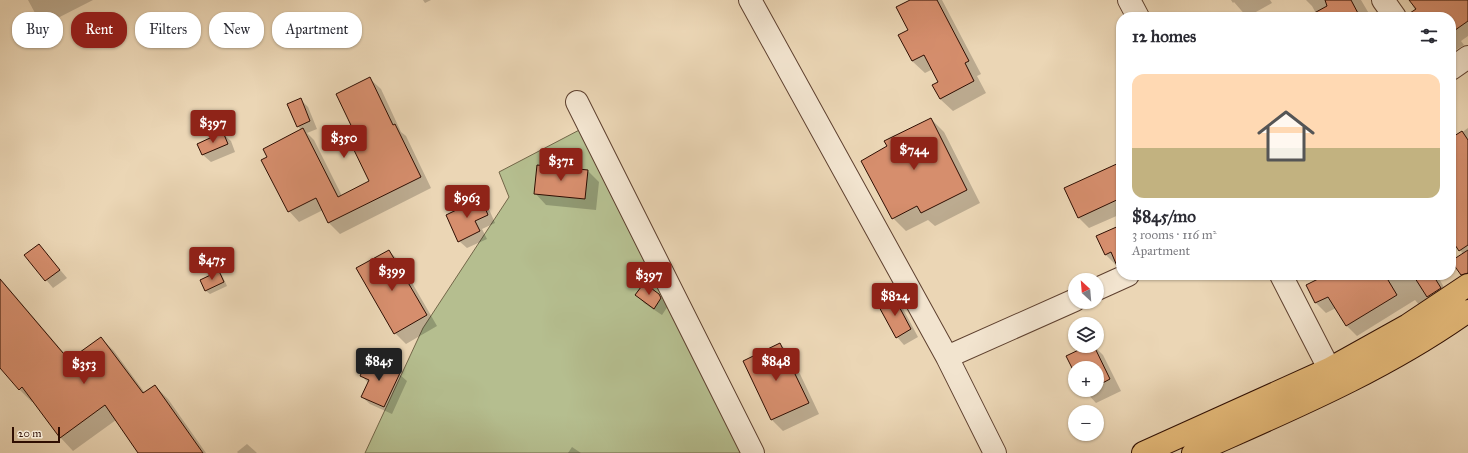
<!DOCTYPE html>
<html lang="en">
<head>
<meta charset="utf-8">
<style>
  :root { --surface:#fff; --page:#f7f7f7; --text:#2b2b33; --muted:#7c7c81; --line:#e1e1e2; --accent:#8f2418 }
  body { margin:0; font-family:"IM FELL Great Primer",serif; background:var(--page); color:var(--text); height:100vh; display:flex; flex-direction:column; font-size:15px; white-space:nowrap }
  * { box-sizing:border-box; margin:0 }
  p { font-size:13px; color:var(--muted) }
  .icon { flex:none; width:22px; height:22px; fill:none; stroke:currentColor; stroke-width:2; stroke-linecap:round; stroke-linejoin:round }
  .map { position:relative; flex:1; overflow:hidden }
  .panel { position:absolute; left:1116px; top:12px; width:340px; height:268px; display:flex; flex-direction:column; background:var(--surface); border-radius:16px; box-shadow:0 1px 3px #0004 }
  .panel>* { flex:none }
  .hud { position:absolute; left:12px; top:12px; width:380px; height:36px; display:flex; gap:8px }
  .needle { width:26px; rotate:334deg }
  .fabs { position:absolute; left:1068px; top:273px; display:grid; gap:8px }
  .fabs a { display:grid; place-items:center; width:36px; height:36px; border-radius:50%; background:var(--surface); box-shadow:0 1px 3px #0004; font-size:20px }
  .scale { position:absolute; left:12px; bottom:10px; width:48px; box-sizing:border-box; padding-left:4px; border:2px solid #2f0e02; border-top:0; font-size:11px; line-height:14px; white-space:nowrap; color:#2f0e02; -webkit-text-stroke:3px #f2e4cf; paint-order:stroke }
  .price { position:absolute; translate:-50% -34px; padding:0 9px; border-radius:4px; background:var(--accent); color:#fff; font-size:13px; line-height:26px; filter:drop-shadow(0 1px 2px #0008) }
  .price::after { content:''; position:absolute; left:50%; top:24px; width:12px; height:9px; margin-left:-6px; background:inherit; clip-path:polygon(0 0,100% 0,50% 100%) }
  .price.on { background:#222; color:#fff }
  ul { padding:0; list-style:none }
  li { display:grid; align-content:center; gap:8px; height:212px; padding:0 16px }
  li+li { border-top:1px solid var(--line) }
  li span { display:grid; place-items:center; height:124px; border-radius:12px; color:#555 }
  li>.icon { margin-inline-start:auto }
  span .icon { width:72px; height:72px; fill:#fffc; stroke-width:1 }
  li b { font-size:17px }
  h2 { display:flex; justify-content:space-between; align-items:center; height:48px; padding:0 16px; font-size:17px }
  .chip { padding:0 14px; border-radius:16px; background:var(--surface); box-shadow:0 1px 3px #0004; font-size:14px; line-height:36px }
  .chip.on { background:var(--accent); color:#fff }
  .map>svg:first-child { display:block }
</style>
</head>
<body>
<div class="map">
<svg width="1468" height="453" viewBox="0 0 1468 453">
  <rect width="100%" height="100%" fill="#ebd6b5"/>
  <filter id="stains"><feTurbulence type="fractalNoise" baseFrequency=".005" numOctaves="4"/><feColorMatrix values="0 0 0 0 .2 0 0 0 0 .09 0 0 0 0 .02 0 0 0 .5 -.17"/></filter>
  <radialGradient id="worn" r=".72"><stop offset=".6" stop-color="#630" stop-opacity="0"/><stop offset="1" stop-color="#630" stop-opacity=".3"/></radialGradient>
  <!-- green -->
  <path fill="#b5be8f" stroke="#726648" d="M585,127L741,453H365L423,328L509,197L499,172Z"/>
  <!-- shadow -->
  <path fill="#0003" d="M28,0H93L46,24L35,13Z
    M423,0H431L425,3Z
    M912,0H942L981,74L977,76L986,93L953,111L940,99V82L933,69L925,73L912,61L909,30Z
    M1231,0H1270L1272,3L1247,17L1234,2L1233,3Z
    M1306,0H1361L1371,17H1318L1312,6Z
    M1410,0H1468V36L1461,41L1464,45L1451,53V17H1409L1415,10Z
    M370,79L381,89L401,132L406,136L431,188L340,234L329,223L323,210L299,222L289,211L268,157L301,130L298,126L301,100L308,107L317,129L307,133L314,140L342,196L371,182L361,142Z
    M931,119L944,132L980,203L935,226L928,220L906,231L893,218Z
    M1468,128V142L1461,133Z
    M223,134L231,141L235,152L211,162L203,155L199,144Z
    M1451,154L1468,179V275L1465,278L1461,274L1463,254L1451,237Z
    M1121,163V214L1089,228L1078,217Z
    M588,171L599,182L596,210L546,205L535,193Z
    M481,200L488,207L495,223L482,229L487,239L467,248L459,241Z
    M1121,226V265L1120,264L1117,266L1106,255Z
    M39,245L67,278L53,288L26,256Z
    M389,251L400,262L437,326L406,344L395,333Z
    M219,272L222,275L227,286L210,294L206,291L201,280Z
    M1317,275H1437L1450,298L1426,313L1415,300L1357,336L1347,326L1336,308L1326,313L1316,303L1307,286L1319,279Z
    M0,278L70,360L101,338L114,351L145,393L155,386L168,399L206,453H139L116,420L73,451L60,437L34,401L32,402L19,389L0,367Z
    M658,294L668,306L662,315L644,303L637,295Z
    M894,298L901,305L918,337L904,345L897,337Z
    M780,344L791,355L819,414L783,431L772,420L744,361Z
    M1089,346H1094L1103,355L1121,391L1096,403L1084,390H1097V368H1075V372L1067,357Z
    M399,374L407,381L392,414L370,404L362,397L368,383L362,376Z
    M247,444L257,453H238L237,452Z
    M572,447L581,453H568Z"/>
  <!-- building -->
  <path fill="#d68e6d" stroke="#2f0e02" d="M910,0H937L969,61L965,63L974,81L940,99L932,85L938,82L924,55L912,61L898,35L908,30L896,7Z
    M1325,0H1351L1360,17H1307L1327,6Z
    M1409,0H1468V21L1451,33V17H1407V15L1416,9Z
    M370,77L393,125L395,124L421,177L328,223L316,198L288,212L261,160L267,157L263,149L303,128L338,197L369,181L352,146L359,142L336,94Z
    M301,98L310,121L297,127L287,104Z
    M931,118L967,190L921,213L917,206L892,219L861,161L887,146L884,141Z
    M1462,131L1468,140V245L1459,251L1451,239V138Z
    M223,132L228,144L202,155L197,144Z
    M1121,162V198L1078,218L1064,188Z
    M537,165L588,170L585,199L534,194Z
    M481,198L488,215L475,221L480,231L458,242L446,215Z
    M1121,225V264L1117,266L1111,252L1105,255L1096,236Z
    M39,244L60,270L45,281L24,255Z
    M389,250L427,315L394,334L356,268Z
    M1468,250V273L1461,275L1451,261Z
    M219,271L224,282L205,291L200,280Z
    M1315,275H1385L1397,295L1346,326L1328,297L1315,303L1306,285L1318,279Z
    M1413,275H1433L1441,288L1427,297Z
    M0,279L69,360L101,337L143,393L155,385L203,453H138L105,405L60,438L22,387L19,390L0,368Z
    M644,283L659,294L661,298L654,309L635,295Z
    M894,297L911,329L896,338L878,305Z
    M780,343L809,403L771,420L743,361Z
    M1087,346H1094L1110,379L1097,386V368H1075V374L1066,356Z
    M368,359L400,373L384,407L361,397L369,380L360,376Z"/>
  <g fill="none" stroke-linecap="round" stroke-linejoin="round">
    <defs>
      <path id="minor" d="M750,0L947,357L995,453
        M1129,0L1138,17
        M1383,0L1395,17
        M1451,69L1468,57
        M577,102L753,453
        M1281,275L1338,386
        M1097,289L1128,275
        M947,357L1075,300"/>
      <path id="major" d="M1143,453L1329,369L1408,325L1468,285
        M1193,453C1287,411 1384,371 1468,311"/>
    </defs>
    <!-- minor casing -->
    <use href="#minor" stroke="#5e402f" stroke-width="24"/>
    <!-- major casing -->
    <use href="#major" stroke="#2f0e02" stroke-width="24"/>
    <!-- minor -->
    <use href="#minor" stroke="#f2e4cf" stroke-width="22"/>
    <!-- major -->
    <use href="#major" stroke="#e6bb7a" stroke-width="22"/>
  </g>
  <rect width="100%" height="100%" filter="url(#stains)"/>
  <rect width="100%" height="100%" fill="url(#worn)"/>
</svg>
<div class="fabs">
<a><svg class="needle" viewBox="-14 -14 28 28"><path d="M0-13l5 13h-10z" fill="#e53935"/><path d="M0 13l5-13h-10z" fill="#7c7c81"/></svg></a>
<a><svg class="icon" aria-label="layers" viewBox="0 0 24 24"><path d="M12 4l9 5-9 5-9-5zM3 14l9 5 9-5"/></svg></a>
<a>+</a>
<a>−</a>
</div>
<div class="scale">20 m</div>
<b class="price" style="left:213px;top:144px">$397</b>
<b class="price" style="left:344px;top:159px">$350</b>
<b class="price" style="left:914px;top:171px">$744</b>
<b class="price" style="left:561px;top:182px">$371</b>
<b class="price" style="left:467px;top:219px">$963</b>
<b class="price" style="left:212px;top:281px">$475</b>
<b class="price" style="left:392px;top:292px">$399</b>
<b class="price" style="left:649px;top:296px">$397</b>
<b class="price" style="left:895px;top:317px">$824</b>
<b class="price on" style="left:379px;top:382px">$845</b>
<b class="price" style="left:776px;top:382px">$848</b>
<b class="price" style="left:84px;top:385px">$353</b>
<div class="hud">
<a class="chip">Buy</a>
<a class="chip on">Rent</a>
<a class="chip">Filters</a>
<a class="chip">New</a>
<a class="chip">Apartment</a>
</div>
<section class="panel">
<h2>12 homes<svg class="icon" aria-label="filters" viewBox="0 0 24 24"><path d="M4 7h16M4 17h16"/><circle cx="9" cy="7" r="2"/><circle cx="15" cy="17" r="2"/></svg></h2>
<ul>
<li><span style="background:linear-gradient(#ffd9b3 60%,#c2b280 0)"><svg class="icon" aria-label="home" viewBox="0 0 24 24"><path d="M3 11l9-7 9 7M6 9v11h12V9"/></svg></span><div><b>$845/mo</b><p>3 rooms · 116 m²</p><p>Apartment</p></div></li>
</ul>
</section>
</div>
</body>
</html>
